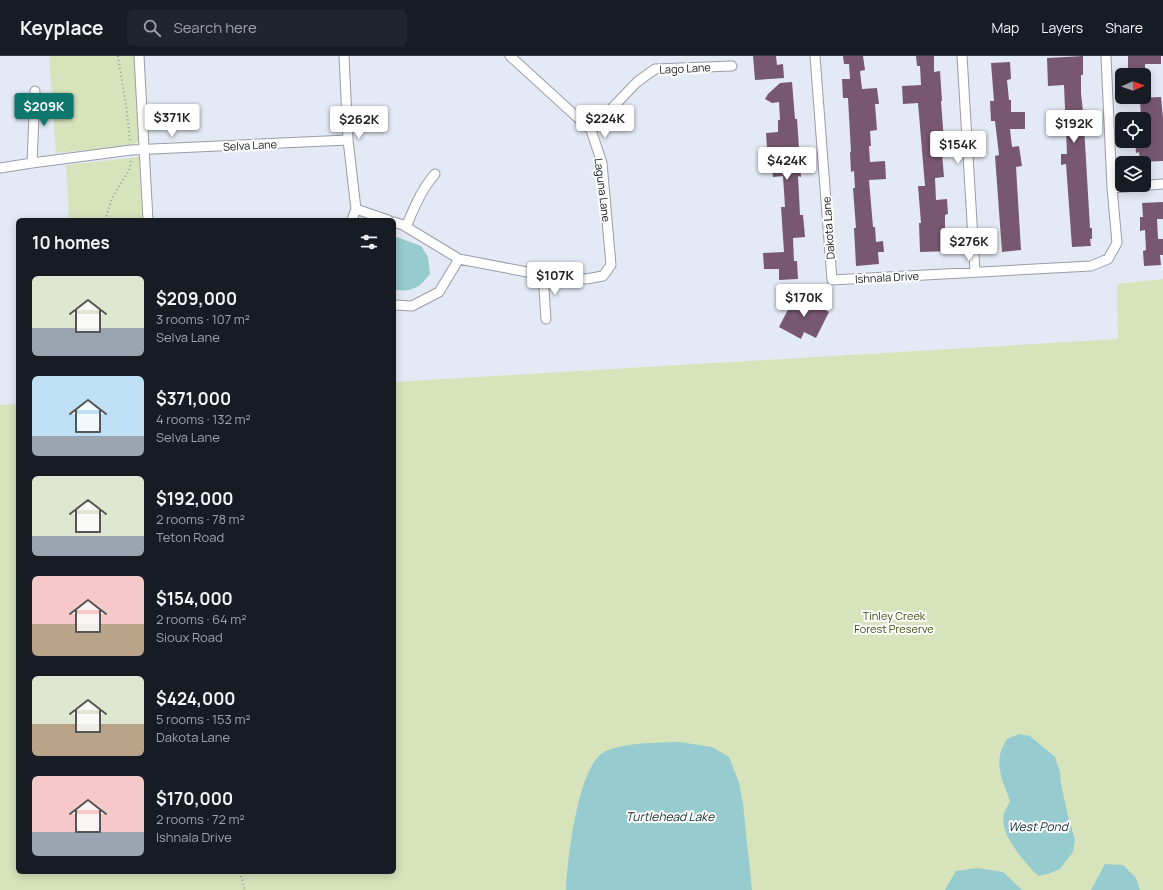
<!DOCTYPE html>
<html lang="en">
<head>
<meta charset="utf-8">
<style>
  :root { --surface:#171b24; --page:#20242c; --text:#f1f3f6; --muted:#9ea1a6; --line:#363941; --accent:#0f766e }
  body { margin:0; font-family:Manrope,sans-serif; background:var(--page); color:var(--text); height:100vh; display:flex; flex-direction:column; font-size:15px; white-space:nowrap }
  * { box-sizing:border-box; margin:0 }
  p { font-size:13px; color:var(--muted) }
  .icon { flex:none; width:22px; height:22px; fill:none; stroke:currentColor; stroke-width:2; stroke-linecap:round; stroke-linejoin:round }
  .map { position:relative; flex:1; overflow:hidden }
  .panel { position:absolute; left:16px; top:162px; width:380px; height:656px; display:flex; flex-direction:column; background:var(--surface); border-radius:6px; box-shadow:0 2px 10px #0003 }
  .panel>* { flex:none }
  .needle { width:26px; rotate:88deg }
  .tools { position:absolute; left:1115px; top:12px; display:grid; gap:8px }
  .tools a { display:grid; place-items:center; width:36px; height:36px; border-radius:6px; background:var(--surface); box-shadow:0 2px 10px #0003; font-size:20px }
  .price { position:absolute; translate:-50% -34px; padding:0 9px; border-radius:4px; background:#fff; color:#222; font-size:13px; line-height:26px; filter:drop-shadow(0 1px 2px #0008) }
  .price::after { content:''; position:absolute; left:50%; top:24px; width:12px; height:9px; margin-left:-6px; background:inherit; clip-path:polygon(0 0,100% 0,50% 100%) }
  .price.active { background:var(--accent); color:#fff }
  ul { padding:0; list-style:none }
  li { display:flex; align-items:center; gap:12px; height:100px; padding:0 16px }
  li span { display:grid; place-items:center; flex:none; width:112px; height:80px; border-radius:6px; color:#555 }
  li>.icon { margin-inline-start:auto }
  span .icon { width:48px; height:48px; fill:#fffc; stroke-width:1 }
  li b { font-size:17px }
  h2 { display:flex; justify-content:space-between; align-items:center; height:48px; padding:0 16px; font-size:17px }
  header { display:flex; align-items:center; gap:24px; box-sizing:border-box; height:56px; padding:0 20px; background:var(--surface); border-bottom:1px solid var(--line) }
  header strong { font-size:19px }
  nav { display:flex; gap:22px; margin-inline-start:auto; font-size:14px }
  .search { width:280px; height:36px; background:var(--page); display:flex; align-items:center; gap:10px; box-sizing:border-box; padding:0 14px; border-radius:6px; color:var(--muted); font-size:15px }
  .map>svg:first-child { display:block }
</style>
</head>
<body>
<header>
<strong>Keyplace</strong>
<div class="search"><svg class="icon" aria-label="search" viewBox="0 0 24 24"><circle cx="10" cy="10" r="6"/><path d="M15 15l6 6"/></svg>Search here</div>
<nav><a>Map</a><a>Layers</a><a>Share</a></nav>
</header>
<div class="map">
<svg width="1163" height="834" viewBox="0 0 1163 834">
  <rect width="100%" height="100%" fill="#e4eaf5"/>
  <!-- green -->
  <path fill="#d7e3bb" d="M49,0H135L140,83L136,87L131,90L56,97Z
    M139,101L142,164H69L66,109Z
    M1163,223V834H0V349L18,348V816H394V326L1118,283L1117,228Z"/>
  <!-- water -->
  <path fill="#96cbd0" d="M394,180L421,190L428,201L430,218C419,232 413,236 394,234Z
    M1019,678L1030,680L1055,701L1060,716L1061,728L1068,760L1075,784L1073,796L1060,813L1048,818L1038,820C1025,806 998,778 1004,757C1006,753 1008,749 1010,745C1002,722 992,706 1007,683Z
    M679,686L712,691L729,701L739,727L743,748L752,834H566C567,805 578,706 606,695C628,686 655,687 679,686Z
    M1105,808L1123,809L1136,822L1140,834H1091Z
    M978,812L1003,816L1022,834H945L956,815Z"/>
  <!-- building -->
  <path fill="#785871" d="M753,0H776L777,9L783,8L784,22L755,24Z
    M843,0H863L865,14L860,15L862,33L877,32L879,48H875L877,74L870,75L871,90H869L870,106L885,105L886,123L869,124L873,171H875L876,186L883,185L884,196H878L879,208L856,210L854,172H856L853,132H855L854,115L851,116L850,96H851L848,42H843L842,23H850L849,8H844Z
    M916,0H934V16L940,15L942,45H941L944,85H941L944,121L935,122L936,144L947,143L948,158L945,159V182H949V195L920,196L919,167H921L918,130H925L918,47L903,48L902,30L921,29L920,10H917Z
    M1083,0V19H1081V37L1083,56L1086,53V70H1084L1090,172H1092V183H1090L1091,190L1072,191L1066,108L1061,109V98H1067L1064,29L1048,30L1047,2Z
    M1128,0H1161V8H1145V19H1128Z
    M1010,6L1011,23L1007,24L1009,44H1011V56H1025V73H1010L1012,91L1019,90L1022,110L1016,111L1021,194L1002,196L995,100L999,99L995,65H991L990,45H994L991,7Z
    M792,26L795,63H797L801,121L798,120L800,159H803L805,181L793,182L794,205H797L798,223L779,224V213H764L763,197L784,196L781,151H785L783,120L773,121L772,111H779L778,91L767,92L766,77L778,76V64H780L779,46L772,47L765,43L768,38L780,27Z
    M1161,41L1163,62V105L1140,106L1139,96L1136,97L1135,85H1144V63H1141L1140,42Z
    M1163,146V163H1157L1158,183H1163V199H1160L1161,209L1144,210L1143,195L1146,194L1145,174L1140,175V161H1143L1142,147Z
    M796,238L829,256L816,282L804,276L801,283L779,271Z"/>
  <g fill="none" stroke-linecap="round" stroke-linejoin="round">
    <defs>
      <path id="minor" d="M139,0L148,164
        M344,0L348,84L356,153L352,164
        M815,0L832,224L1091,210L1108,203L1117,187L1112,132L1106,0
        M962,0L975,216
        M591,74L637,26L655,13L732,10
        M32,107L35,35
        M0,112L32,107L131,94L348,84
        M1112,132L1163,128
        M356,153L388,164
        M394,166L403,169L459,203
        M406,171C414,152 421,134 435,118
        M543,219L546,263
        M394,249L412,250L439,236L459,203L543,219L586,223L603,220L611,209L602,107L591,74L510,0"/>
    </defs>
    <!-- minor casing -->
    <use href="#minor" stroke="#989da8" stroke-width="11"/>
    <!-- path -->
    <path stroke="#969ba3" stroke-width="2" stroke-dasharray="1 3" stroke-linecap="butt" d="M118,0L127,56L130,86
      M105,164L112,142L129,114L132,102
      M241,816V821L245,834"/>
    <!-- minor -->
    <use href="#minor" stroke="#fff" stroke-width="9"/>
  </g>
  <g text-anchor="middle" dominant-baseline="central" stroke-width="4" stroke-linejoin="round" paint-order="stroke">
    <!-- street labels -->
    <g font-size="11" fill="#16181c" stroke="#fff">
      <text transform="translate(685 12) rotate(-3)">Lago Lane</text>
      <text transform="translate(250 89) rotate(-3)">Selva Lane</text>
      <text transform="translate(603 134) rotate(83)">Laguna Lane</text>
      <text transform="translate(828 172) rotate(-94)">Dakota Lane</text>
      <text transform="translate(887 221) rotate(-3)">Ishnala Drive</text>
    </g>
    <!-- park labels -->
    <g font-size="11" fill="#3c4808" stroke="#fff">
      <text x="894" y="559">Tinley Creek<tspan x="894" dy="13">Forest Preserve</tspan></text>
    </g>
    <!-- water labels -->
    <g font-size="12" font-style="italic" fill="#122e30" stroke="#fff">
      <text x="670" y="760">Turtlehead Lake</text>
      <text x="1038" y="770">West Pond</text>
    </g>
  </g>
</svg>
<div class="tools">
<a><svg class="needle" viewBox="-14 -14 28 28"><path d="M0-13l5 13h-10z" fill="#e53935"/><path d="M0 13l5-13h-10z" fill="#9ea1a6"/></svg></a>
<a><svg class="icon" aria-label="locate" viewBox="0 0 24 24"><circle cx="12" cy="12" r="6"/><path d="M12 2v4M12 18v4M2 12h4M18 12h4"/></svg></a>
<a><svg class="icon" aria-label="layers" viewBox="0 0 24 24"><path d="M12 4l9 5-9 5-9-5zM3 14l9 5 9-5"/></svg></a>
</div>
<b class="price active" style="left:44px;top:71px">$209K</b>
<b class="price" style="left:172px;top:82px">$371K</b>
<b class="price" style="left:605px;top:83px">$224K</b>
<b class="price" style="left:359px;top:84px">$262K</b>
<b class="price" style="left:1074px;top:88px">$192K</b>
<b class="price" style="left:958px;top:109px">$154K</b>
<b class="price" style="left:787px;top:125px">$424K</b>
<b class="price" style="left:969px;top:206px">$276K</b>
<b class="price" style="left:555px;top:240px">$107K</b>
<b class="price" style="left:804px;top:262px">$170K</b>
<section class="panel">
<h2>10 homes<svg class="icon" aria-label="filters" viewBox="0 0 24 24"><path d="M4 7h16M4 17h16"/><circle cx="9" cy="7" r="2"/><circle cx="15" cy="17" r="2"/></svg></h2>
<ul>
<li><span style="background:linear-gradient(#dfe7d0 65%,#9aa5b1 0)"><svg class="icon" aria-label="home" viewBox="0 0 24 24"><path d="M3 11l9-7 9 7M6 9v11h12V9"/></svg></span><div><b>$209,000</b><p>3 rooms · 107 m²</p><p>Selva Lane</p></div></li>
<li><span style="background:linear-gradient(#bfe0f5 75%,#9aa5b1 0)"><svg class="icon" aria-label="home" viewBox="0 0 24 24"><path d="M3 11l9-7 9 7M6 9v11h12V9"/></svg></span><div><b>$371,000</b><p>4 rooms · 132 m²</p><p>Selva Lane</p></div></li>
<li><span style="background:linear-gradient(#dfe7d0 75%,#9aa5b1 0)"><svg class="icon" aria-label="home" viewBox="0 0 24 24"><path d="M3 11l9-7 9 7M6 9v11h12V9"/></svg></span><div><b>$192,000</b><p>2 rooms · 78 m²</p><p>Teton Road</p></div></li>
<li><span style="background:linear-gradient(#f6c9c9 60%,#b9a48a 0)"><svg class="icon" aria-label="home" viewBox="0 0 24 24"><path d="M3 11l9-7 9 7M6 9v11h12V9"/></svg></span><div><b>$154,000</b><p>2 rooms · 64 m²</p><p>Sioux Road</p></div></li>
<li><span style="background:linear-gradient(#dfe7d0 60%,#b9a48a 0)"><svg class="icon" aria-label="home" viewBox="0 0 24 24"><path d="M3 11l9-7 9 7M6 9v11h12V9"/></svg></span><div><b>$424,000</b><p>5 rooms · 153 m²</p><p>Dakota Lane</p></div></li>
<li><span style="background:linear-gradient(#f6c9c9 70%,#9aa5b1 0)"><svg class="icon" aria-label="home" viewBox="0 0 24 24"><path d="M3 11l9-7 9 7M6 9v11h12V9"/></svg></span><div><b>$170,000</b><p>2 rooms · 72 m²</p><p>Ishnala Drive</p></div></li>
</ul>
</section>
</div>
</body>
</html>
